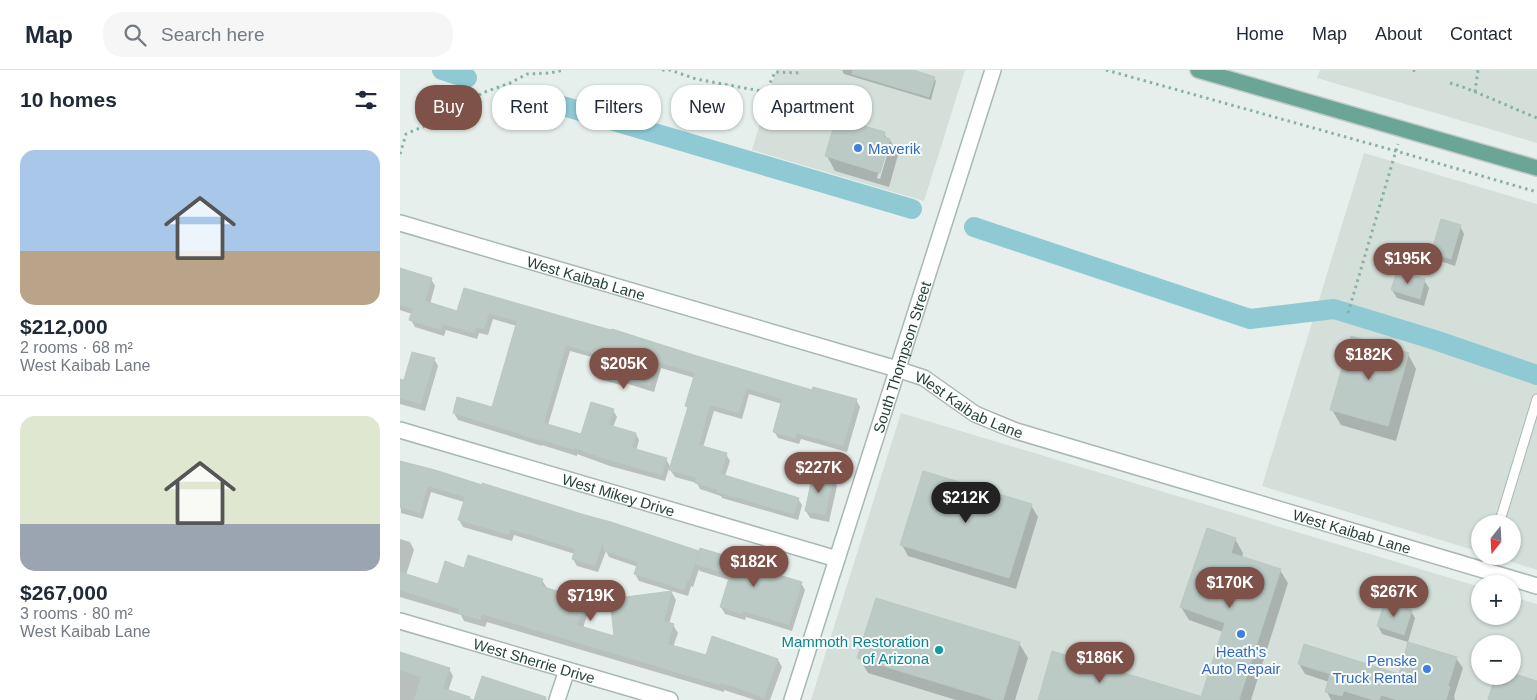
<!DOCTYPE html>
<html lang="en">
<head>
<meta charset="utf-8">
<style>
  :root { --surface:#fff; --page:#f6f6f7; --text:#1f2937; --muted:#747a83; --line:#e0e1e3; --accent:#7f5249 }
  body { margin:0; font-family:Helvetica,sans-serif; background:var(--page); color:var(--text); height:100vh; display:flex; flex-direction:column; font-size:19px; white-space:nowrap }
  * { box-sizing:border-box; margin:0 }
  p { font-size:16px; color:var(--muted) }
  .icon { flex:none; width:28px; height:28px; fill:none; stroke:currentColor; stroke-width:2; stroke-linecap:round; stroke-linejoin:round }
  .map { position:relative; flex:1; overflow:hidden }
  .drawer { display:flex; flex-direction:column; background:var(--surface); width:400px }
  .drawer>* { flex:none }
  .hud { position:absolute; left:15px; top:15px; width:475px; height:45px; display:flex; gap:10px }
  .needle { width:32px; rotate:198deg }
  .controls { position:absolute; left:1071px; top:445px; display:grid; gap:10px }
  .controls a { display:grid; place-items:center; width:50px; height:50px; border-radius:50%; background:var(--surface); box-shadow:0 1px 4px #0004; font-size:25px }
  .price { position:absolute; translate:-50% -42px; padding:0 11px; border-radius:18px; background:var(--accent); color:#fff; font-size:16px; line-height:32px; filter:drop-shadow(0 1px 2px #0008) }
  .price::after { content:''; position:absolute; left:50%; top:30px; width:15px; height:11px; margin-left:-8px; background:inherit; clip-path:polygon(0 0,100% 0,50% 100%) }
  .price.current { background:#222; color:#fff }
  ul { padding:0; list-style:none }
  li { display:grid; align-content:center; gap:10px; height:265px; padding:0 20px }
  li+li { border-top:1px solid var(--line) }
  li span { display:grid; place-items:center; height:155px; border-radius:15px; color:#555 }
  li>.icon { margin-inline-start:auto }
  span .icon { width:90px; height:90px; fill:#fffc; stroke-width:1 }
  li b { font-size:21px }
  h2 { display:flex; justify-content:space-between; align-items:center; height:60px; padding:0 20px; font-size:21px }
  .tag { padding:0 18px; border-radius:20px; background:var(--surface); box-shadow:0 1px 4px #0004; font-size:18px; line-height:45px }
  .tag.current { background:var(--accent); color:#fff }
  header { display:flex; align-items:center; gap:30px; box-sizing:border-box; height:70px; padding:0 25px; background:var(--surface); border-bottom:1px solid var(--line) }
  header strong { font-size:24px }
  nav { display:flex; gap:28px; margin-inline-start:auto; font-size:18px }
  .search { width:350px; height:45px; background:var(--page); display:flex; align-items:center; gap:12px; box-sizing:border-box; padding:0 18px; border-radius:20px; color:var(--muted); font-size:19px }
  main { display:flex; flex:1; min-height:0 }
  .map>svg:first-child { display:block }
</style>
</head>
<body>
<header>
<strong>Map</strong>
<div class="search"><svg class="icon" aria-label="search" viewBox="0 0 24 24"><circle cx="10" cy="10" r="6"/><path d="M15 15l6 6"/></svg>Search here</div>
<nav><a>Home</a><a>Map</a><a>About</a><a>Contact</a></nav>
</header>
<main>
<section class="drawer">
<h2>10 homes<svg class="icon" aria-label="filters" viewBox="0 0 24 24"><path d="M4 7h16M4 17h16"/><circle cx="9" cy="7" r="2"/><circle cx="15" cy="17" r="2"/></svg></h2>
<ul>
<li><span style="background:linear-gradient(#a9c7e8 65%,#b9a48a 0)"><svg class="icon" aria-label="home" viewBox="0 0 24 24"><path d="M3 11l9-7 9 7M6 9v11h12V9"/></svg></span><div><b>$212,000</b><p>2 rooms · 68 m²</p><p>West Kaibab Lane</p></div></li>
<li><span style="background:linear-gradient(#dfe7d0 70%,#9aa5b1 0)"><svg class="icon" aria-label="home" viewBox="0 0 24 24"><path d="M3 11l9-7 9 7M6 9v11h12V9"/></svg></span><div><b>$267,000</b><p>3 rooms · 80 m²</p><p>West Kaibab Lane</p></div></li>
</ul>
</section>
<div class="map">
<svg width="1137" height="630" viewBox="0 0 1137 630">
  <rect width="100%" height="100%" fill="#e6efeb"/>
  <!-- built -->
  <path fill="#d4dfda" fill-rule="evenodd" d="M376,0H565L524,131L352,80Z
    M920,0H1137V73L917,8Z
    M964,83L1137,134V500L1093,486H1112V454H1080V482L862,416Z
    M501,343L1080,517V546H1112L1113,527L1137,534V630H411ZM1080,574H1112V606H1080Z"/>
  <!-- shadow -->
  <path fill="#0003" fill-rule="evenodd" d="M442,0H508L534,8L536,11L531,30L444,4Z
    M484,63L487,69L490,70L498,85L489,117L435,101L427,86ZM487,75H490L480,109L477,108Z
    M1060,156L1064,164L1055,196L1037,190L1033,183Z
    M0,201L31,209L35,216L30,234L58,242L65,219L413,321L456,330L460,337L447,382L401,369L399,374L378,368L374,361L382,334L349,324L342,349L314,341L303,377L326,384L330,391L325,406L398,429L402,435L398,450L322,428L321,426L300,419L297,413L275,407L269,398L265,411L210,396L177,384V386L142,375V376L58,350L54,343L93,339L117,256L93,249L88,265L79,263L77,269L46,260L44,266L15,257L11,250L12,244L0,240ZM170,281L203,290L199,304L203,310L224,316L225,313L254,322L261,298L295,308L286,336L289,340L271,398L266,389L236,381L239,370L236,364L213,357L217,347L213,340L182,366L148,355Z
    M1024,210L1029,218L1024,236L997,228L992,220Z
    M1008,284L1016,299L996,371L941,355L932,340Z
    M34,289L38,296L25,341L0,334V311L5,312Z
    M0,393L298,482L299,484L376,503L378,506L401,513L405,520L392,561L346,547L345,550L325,544L321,537L329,510L300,501L299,499L293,517L291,516L288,526L239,511L235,504L238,497L209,487L206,481L198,502L177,496L173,489L175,484L114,465L112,471L63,457L59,450L64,432L31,422L23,449L1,443Z
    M433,408L437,416L429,452L410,448L406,441Z
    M631,435L638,447L616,519L508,486L502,475Z
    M0,469L10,472L14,480L6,505L39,515L65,499L142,510L147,518L184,531L189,539L183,558L215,568L211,530L272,523L276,530L269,554L273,555L278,563L273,577L307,586L378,590L382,597L370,630H355L324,620V622L87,552L85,557L64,551L61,545L0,527Z
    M835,469L843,483L842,488L880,500L888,513L851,630H639L653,583L802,628L823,562L789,550L781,537Z
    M1011,541L1015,548L1008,572L982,564L978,556Z
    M619,573L628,588L615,630H556L468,603L459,588Z
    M0,583L49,599L53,606L48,621L75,630H141H0Z
    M1056,588L1063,598L1054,626L1055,630H931L927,622L929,612L905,604L899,594L1000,605Z
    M1137,612V630H1089Z"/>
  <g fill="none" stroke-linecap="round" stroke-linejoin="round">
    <!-- canal -->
    <path stroke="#8ec9d4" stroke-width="20" d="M42,0L67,8
      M129,26L512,139
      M574,157L850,249L934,239L1035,270L1137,305"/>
  </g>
  <!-- building -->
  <path fill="#bbcac4" stroke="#b8c9c2" d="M453,0H513L535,7L529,27L452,4Z
    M443,50L485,62L484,67L490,69L480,103L425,86L435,52L442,54Z
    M1041,149L1061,155L1051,189L1031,183Z
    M0,198L32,208L25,231L57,241L64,218L175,250L211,260L212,259L297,286L412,320L413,317L457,329L443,376L397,363L395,368L373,362L382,329L346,318L339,343L310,335L299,375L327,383L321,404L399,428L394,444L317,422L318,420L295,413L296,408L269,400L288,337L285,336L295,303L257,292L250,316L221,307L220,310L198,304L203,286L166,275L144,353L181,364L191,332L214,339L209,355L236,363L232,378L267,388L262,405L205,389L174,378V380L139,369V370L53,343L57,327L92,337L117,251L89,243L84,259L76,257L74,263L42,254L41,260L9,250L13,239L0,235Z
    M997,201L1025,209L1020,229L991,220Z
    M951,266L1009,283L988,356L930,340Z
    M12,282L35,288L21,334L0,328V309L4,310Z
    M0,391L35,400L82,415V413L185,445L211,452L299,481L289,511L287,510L284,520L234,504L238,492L204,481L203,472L195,496L172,489L175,479L110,459L109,465L58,450L65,427L28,416L20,443L0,437Z
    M523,401L632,434L609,508L500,475Z
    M413,403L434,407L425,445L405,441Z
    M807,458L836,468L831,483L881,499L839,630H800L825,553L780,537Z
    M300,478L367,498L377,502L376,504L402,512L389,555L343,541L342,544L320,537L330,505L295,494Z
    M68,485L143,509L141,516L185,530L177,555L214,566L210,529L272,521L264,551L274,554L268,574L306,585L312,566L378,589L364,628L338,618L320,613L319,615L82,544L80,550L58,543L59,539L0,520V502L38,514L45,491L64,498Z
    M476,528L620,572L603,630H595L457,588Z
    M985,531L1012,540L1004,565L977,556Z
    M1008,572L1057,587L1048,616L1050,617L1046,630H997L981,625L979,630H974L944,621L942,626L925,622L930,604L898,594L904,574L999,604Z
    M652,581L800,626V630H638Z
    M0,582L50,598L43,618L70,627L69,630H14L21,607L0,600Z
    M1112,603L1137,611V621L1134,630H1088L1095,606H1112Z
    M82,606L146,627V630H74Z"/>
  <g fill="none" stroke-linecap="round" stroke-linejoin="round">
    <defs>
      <path id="service" d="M1099,454L1137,329
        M1085,500L1089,486"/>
      <g id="minor">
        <path id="s1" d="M0,153L497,299L524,308L575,344L616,361L1137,516"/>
        <path id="s2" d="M0,360L437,489"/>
        <path id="s3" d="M0,551L270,630"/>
        <path d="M157,630L167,600"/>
        <path id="s4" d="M392,630L593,0"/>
      </g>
      <path id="primary" d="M798,0L1137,98"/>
    </defs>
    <!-- service casing -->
    <use href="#service" stroke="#a8b8b2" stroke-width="11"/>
    <!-- minor casing -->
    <use href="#minor" stroke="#a8b8b2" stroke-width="18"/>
    <!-- primary casing -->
    <use href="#primary" stroke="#c2cac8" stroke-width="18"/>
    <!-- path -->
    <path stroke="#86b3a5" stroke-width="3" stroke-dasharray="2.5 4" stroke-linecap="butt" d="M262,0H270L296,9L366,22L375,2L400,3
      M706,0L996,81L1137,122
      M1013,0L1018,2
      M1050,13L1066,18L1137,48
      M1075,22L1078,0
      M0,84L6,64L57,42L82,23L110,13L127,4L150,3L164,0
      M948,243L998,74"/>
    <!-- service -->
    <use href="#service" stroke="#fff" stroke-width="9"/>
    <!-- minor -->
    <use href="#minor" stroke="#fff" stroke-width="15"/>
    <!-- primary -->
    <use href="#primary" stroke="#6aa596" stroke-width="15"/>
  </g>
  <!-- markers -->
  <g fill="#3f7fe0" stroke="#f7fbf9" stroke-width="2">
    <circle cx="458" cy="78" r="5"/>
    <circle cx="841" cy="564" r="5"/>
    <circle cx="1027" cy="599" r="5"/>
  </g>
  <circle fill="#0f9aa8" stroke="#f7fbf9" stroke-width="2" cx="539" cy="580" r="5"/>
  <g text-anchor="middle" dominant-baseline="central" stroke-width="4" stroke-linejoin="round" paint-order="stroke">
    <!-- shop labels -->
    <g font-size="15" fill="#366cbe" stroke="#f7fbf9" text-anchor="start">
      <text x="468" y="78">Maverik</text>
      <text x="841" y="581" text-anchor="middle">Heath's<tspan x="841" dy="17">Auto Repair</tspan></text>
      <text x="1017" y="590" text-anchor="end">Penske<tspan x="1017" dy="17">Truck Rental</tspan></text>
    </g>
    <!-- street labels -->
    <g font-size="15" fill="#24423a" stroke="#f7fbf9">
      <text stroke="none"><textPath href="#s1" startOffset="194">West Kaibab Lane</textPath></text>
      <text stroke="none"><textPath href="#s4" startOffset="360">South Thompson Street</textPath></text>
      <text stroke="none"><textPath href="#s1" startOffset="599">West Kaibab Lane</textPath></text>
      <text stroke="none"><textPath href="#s2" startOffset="228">West Mikey Drive</textPath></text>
      <text stroke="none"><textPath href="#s1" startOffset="1004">West Kaibab Lane</textPath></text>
      <text stroke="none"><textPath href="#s3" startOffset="140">West Sherrie Drive</textPath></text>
    </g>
    <!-- culture labels -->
    <g font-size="15" fill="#0d838f" stroke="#f7fbf9" text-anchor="end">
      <text x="529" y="571">Mammoth Restoration<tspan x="529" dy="17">of Arizona</tspan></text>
    </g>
  </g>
</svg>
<div class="controls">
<a><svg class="needle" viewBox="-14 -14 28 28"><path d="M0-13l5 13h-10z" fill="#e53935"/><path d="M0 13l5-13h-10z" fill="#747a83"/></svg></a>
<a>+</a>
<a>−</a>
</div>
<b class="price" style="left:1008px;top:215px">$195K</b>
<b class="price" style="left:969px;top:311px">$182K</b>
<b class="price" style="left:224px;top:320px">$205K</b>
<b class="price" style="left:419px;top:424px">$227K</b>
<b class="price current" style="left:566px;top:454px">$212K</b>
<b class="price" style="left:354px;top:518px">$182K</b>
<b class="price" style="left:830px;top:539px">$170K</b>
<b class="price" style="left:994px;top:548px">$267K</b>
<b class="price" style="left:191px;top:552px">$719K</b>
<b class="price" style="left:700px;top:614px">$186K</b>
<div class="hud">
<a class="tag current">Buy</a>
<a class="tag">Rent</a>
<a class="tag">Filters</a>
<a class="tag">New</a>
<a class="tag">Apartment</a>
</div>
</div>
</main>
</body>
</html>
